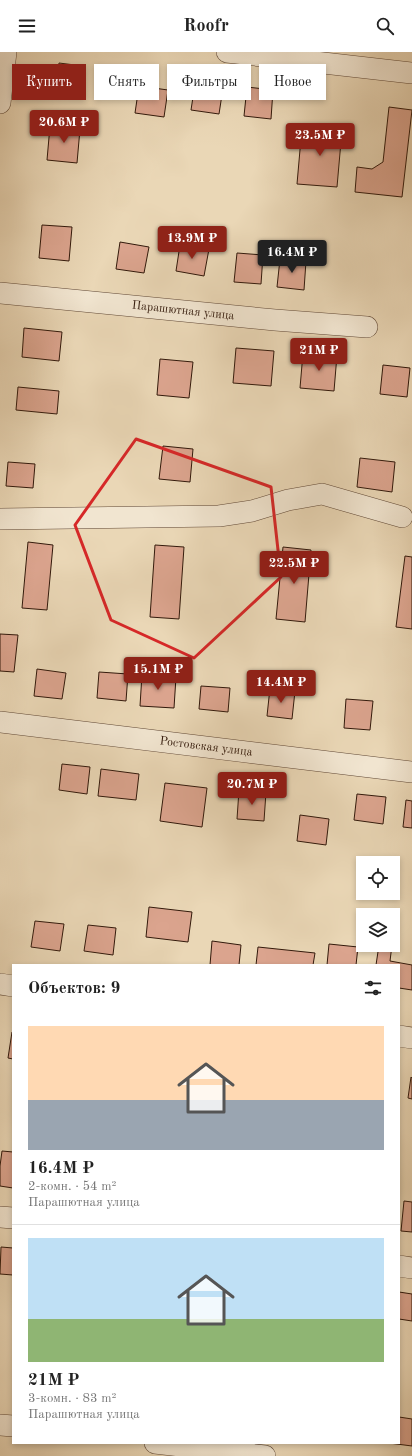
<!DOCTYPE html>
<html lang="ru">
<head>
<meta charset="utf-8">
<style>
  :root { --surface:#fff; --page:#f6f6f6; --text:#222; --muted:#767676; --line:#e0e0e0; --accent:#8f2418 }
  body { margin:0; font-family:"Old Standard TT",serif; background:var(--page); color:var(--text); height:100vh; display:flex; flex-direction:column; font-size:15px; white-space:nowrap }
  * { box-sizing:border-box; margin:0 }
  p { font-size:13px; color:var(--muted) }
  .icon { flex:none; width:22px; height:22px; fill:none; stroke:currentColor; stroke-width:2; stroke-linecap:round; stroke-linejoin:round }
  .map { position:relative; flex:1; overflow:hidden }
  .details { position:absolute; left:12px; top:912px; width:388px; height:480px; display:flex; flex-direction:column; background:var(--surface); border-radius:0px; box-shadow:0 2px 6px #0003 }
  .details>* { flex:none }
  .hud { position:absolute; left:12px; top:12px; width:388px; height:36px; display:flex; gap:8px }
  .buttons { position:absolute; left:356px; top:804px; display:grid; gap:8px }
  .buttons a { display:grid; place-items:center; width:44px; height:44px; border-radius:0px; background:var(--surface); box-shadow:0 2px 6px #0003; font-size:20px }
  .price { position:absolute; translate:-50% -34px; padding:0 9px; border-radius:4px; background:var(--accent); color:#fff; font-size:13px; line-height:26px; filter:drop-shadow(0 1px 2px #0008) }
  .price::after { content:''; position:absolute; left:50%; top:24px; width:12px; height:9px; margin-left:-6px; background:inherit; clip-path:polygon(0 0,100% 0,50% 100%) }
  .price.active { background:#222; color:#fff }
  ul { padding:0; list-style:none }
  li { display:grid; align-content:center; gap:8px; height:212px; padding:0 16px }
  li+li { border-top:1px solid var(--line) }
  li span { display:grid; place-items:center; height:124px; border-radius:0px; color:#555 }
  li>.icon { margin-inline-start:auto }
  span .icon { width:72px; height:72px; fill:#fffc; stroke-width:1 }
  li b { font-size:17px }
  h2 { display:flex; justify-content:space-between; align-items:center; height:48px; padding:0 16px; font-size:17px }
  .chip { padding:0 14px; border-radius:0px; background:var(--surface); box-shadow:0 2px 6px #0003; font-size:14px; line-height:36px }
  .chip.active { background:var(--accent); color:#fff }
  header { display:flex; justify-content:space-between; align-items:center; height:52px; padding:0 16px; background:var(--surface); font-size:18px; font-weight:700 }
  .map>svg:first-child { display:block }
</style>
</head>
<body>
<header><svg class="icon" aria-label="menu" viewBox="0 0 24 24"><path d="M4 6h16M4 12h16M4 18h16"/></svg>Roofr<svg class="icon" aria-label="search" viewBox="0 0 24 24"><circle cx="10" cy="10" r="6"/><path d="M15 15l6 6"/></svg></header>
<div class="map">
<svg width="412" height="1404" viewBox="0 0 412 1404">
  <rect width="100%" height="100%" fill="#ead7b6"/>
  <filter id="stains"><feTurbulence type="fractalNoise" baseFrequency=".005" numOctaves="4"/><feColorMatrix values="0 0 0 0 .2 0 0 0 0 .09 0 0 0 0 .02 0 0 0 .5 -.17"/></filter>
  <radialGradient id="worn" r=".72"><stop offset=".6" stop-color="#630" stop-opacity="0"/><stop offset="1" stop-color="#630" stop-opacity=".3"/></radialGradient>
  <!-- building -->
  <path fill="#dba48e" stroke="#32190b" d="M59,11L83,14L79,46L55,43Z
    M195,32L223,36L219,62L191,58Z
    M139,34L168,38L164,65L135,61Z
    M247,35L273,38L271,67L244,64Z
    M389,55L412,58L402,145L355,140L357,115L372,117L383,110Z
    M50,74L80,77L77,111L47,108Z
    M302,75L342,78L337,135L297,132Z
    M42,173L72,175L69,209L39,206Z
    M120,190L149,195L144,221L116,217Z
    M180,193L209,197L204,224L176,219Z
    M237,201L263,203L261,232L234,230Z
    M280,207L306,209L304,238L277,235Z
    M24,276L62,280L59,309L22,305Z
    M236,296L274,299L271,334L233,331Z
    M303,301L337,303L334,339L300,336Z
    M160,307L193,310L189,346L157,343Z
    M383,313L410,316L407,345L380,342Z
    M18,335L59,339L57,362L16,358Z
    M163,394L193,397L190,430L159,427Z
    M360,406L395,410L392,440L357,435Z
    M8,410L35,412L33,436L6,434Z
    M28,490L53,493L47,558L22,556Z
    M155,493L184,495L179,567L150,565Z
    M283,495L311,498L305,570L276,567Z
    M405,504L412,505V577L396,575Z
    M0,582L18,583L14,620L0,619Z
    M37,617L66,621L62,647L34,644Z
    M99,620L128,622L126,649L97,646Z
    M142,622L176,625L174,656L140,654Z
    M201,634L230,636L228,660L199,657Z
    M270,636L295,639L292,667L267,664Z
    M346,647L373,649L370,678L344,676Z
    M62,712L90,715L87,742L59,738Z
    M101,717L139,722L136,748L98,744Z
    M165,731L207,736L202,775L160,769Z
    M239,738L266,740L264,769L237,767Z
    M357,742L386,745L383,772L354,768Z
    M406,748L412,749V776L403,775Z
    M300,763L329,767L326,793L297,789Z
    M149,855L192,860L188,890L146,885Z
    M35,869L64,872L60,899L31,895Z
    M88,873L116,876L113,903L84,899Z
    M212,889L241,893L239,913H210Z
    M329,892L358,895L356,913H327Z
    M379,893H392L390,909L412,913V938L399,936V913H376Z
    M258,895L315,901L313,913H256Z
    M12,980H13V1007L8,1006Z
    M411,1025L412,1026V1047L408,1046Z
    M2,1099L13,1100V1136L0,1134V1114Z
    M404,1149L412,1150V1180L401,1179Z
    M1,1195L13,1196V1223L0,1222Z
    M399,1240L412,1242V1269L399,1267Z
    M399,1365L412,1367V1394L389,1391H399Z"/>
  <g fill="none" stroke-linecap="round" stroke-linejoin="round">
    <defs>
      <path id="minor" d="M227,0L412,21
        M0,51L6,0
        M0,241L275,268L367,275
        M0,467L219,464L252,459L288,448L322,442L402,465
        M0,670L412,720
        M0,932L13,934
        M399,984L412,986
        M0,1165L13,1166
        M399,1214L412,1216
        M0,1373L13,1374
        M155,1391L265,1404"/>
    </defs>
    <!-- minor casing -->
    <use href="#minor" stroke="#604836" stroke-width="22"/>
    <!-- minor -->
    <use href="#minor" stroke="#f1e5d0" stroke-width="21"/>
  </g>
  <!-- marked area -->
  <path fill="none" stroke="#d62828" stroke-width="3" stroke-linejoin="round" d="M136,387L271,435L281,525L194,606L111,568L75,473Z"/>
  <g text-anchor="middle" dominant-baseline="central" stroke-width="4" stroke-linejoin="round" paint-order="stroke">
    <!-- street labels -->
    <g font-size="12" fill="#32190b" stroke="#f1e5d0">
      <text transform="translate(183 259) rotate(6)">Парашютная улица</text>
      <text transform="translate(206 695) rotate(7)">Ростовская улица</text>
    </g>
  </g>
  <rect width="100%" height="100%" filter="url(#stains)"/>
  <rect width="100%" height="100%" fill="url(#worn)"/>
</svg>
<div class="buttons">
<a><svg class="icon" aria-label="locate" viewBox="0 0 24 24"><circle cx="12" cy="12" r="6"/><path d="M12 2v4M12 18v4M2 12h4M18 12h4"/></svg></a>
<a><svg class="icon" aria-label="layers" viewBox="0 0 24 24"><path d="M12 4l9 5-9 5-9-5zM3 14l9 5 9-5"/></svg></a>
</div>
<b class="price" style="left:64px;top:92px">20.6M ₽</b>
<b class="price" style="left:320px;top:105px">23.5M ₽</b>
<b class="price" style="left:192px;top:208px">13.9M ₽</b>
<b class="price active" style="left:292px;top:222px">16.4M ₽</b>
<b class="price" style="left:319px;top:320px">21M ₽</b>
<b class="price" style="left:294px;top:533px">22.5M ₽</b>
<b class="price" style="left:158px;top:639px">15.1M ₽</b>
<b class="price" style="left:281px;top:652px">14.4M ₽</b>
<b class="price" style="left:252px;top:754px">20.7M ₽</b>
<div class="hud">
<a class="chip active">Купить</a>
<a class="chip">Снять</a>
<a class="chip">Фильтры</a>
<a class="chip">Новое</a>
</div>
<section class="details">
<h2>Объектов: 9<svg class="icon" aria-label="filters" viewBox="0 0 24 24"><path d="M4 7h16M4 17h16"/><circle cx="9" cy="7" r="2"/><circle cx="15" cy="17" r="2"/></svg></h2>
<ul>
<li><span style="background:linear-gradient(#ffd9b3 60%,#9aa5b1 0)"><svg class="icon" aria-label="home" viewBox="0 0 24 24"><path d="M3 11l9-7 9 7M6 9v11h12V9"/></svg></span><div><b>16.4M ₽</b><p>2-комн. · 54 m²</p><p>Парашютная улица</p></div></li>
<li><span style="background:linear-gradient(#bfe0f5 65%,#8fb573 0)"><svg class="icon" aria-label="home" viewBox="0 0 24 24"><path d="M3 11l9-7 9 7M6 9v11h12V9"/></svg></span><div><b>21M ₽</b><p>3-комн. · 83 m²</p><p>Парашютная улица</p></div></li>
</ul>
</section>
</div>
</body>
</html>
